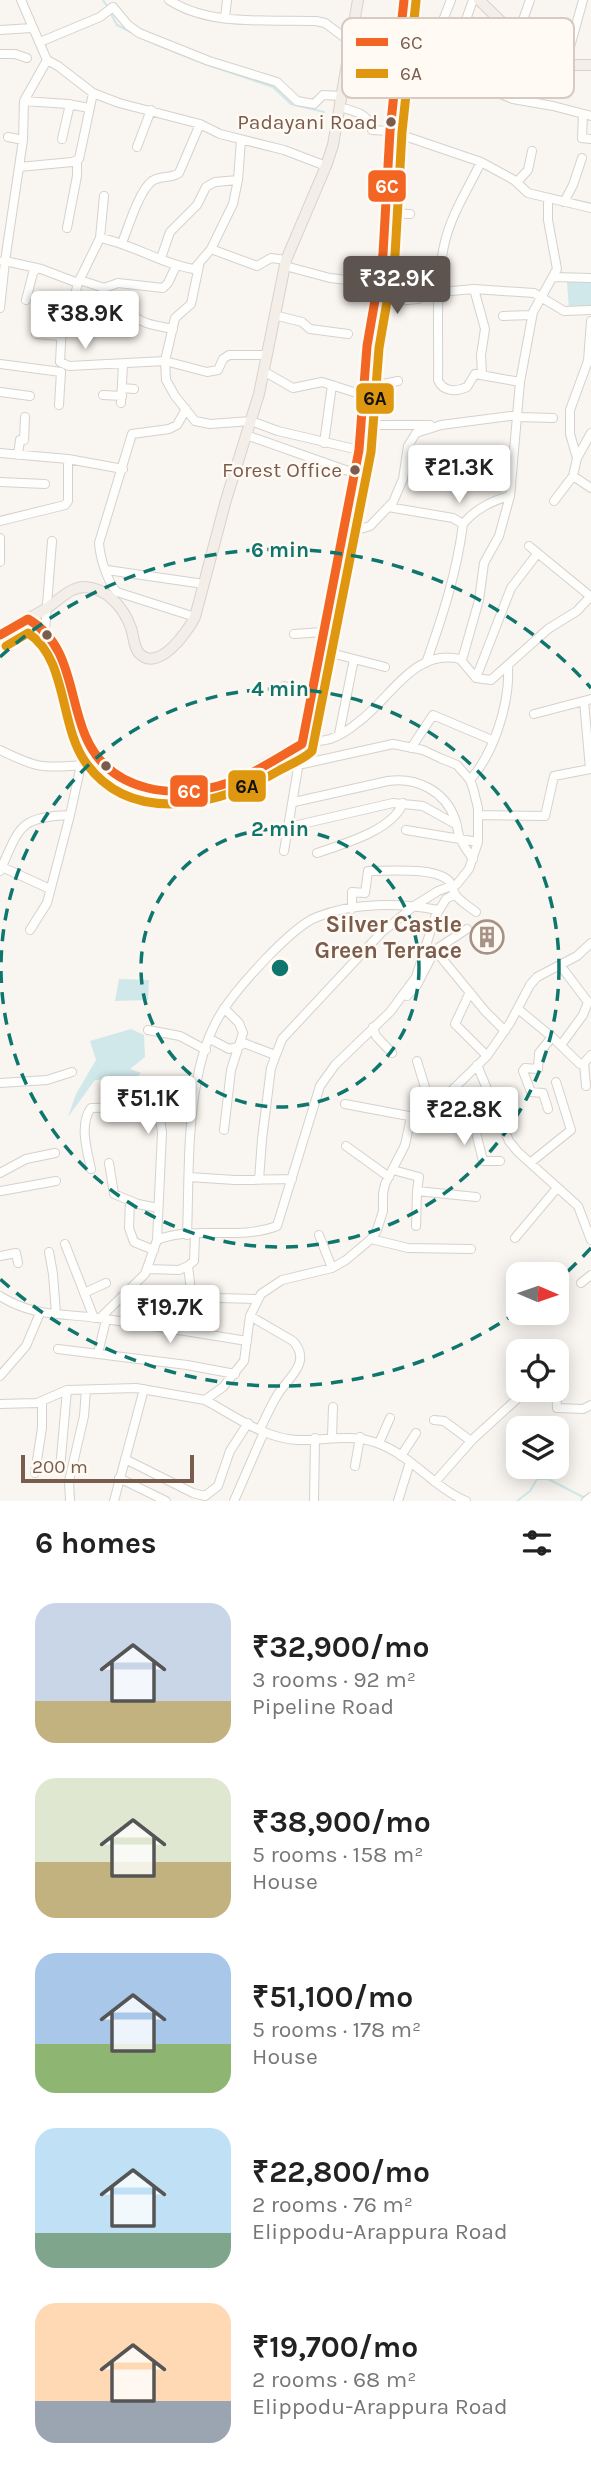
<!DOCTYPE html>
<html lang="en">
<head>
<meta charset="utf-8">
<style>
  :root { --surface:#fff; --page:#f6f6f6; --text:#222; --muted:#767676; --accent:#5d544f }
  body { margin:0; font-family:Karla,sans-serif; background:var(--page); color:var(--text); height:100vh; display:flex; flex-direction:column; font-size:26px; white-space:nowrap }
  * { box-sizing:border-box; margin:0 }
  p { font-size:23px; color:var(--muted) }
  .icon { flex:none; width:38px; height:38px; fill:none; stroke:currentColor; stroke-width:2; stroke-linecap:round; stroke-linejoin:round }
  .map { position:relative; height:1501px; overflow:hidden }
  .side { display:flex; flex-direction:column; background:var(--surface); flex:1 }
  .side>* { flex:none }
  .needle { width:46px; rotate:92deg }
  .controls { position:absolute; left:506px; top:1262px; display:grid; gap:14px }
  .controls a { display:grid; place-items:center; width:63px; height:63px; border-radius:14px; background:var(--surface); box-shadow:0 4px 18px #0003; font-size:35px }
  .scale { position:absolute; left:21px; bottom:18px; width:173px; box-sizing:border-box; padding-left:7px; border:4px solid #7a5c4d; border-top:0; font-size:19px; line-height:24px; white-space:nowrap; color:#7a5c4d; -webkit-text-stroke:5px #fffaf3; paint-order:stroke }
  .price { position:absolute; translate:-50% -60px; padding:0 16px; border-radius:7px; background:#fff; color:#222; font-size:23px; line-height:46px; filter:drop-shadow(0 2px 4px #0008) }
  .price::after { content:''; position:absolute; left:50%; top:42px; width:21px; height:16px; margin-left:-10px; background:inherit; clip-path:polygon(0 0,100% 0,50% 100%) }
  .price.selected { background:var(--accent); color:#fff }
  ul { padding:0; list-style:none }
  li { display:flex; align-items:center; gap:21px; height:175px; padding:0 35px }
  li span { display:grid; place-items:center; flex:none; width:196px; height:140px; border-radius:21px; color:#555 }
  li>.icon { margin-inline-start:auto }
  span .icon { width:84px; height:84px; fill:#fffc; stroke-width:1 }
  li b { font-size:30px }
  h2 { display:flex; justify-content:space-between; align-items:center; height:84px; padding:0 35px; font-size:30px }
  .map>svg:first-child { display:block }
</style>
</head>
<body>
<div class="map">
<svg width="591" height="1501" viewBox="0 0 591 1501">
  <rect width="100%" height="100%" fill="#f9f5f0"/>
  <!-- water -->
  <path fill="#d0e8ea" d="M591,280V308L569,309L567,282Z
    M119,979L149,980L148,1000L115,1001Z
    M131,1029L144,1035L145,1057L130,1069L141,1073L129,1083H118L122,1093H114L111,1079L95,1080L68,1117L76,1094L96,1060L90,1041Z"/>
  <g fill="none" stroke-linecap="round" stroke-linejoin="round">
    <!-- stream -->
    <path stroke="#d0e8ea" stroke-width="2" d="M103,0L107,6
      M111,14L117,25L131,32
      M155,44L205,64L273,87L291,104L324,112
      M517,1501L530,1491L537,1479H548L583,1497L587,1496"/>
    <defs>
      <path id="minor" d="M21,0L47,60L24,101L23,140L5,261L41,269L78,283L100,238C133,244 161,264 194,269L211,249L257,266L271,258L286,260
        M169,0C210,27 268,19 316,21L325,23L352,43
        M225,18L227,0
        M0,30L32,28
        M438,33L451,0
        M517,37L530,0
        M40,42L100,17L113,7L128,25L139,33L209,61L277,82L297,101L314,104L323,95L341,96
        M0,54H15L27,58
        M47,60L58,66L93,93L119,103L200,124L220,134L284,150L326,166
        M397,61L447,73L513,99L553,106L591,116
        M565,65L583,0
        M447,73L473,0
        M468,82L497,19
        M24,101L68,104L89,108
        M340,107C355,112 369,113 372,130L390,131L481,162L514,180L528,193L591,208
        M583,114L582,138L591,139
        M8,137L23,140
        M62,139L70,104
        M137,147L151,110
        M481,162C468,189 450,216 444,246C435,288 439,336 438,380C443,392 456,392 467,387L475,374L520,382
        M19,167L72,162L79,159L93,93
        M517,182L528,170L532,151
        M564,202L573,185L582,158
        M386,213L410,214
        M67,228L77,176V160
        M100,238L104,196
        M122,243C128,228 139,191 152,181C161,175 171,179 179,173L200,124
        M211,249L233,204L238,180L241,140
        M161,258L170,232L197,205L206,187L215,182L238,180
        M199,266L191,304L175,318L165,361L166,380L175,396L195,421L210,424L251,421L278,431L359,450
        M285,266L330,278L356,281
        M554,277L591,278
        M80,280L104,288L118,283L163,288L168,283L176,266
        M78,283L71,311L62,325L60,362L69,366L165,361L207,372L218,370L223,359L229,355H267
        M474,289L485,329L481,355L482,374
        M440,292L474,289L534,293L564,311L591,310
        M101,297H105L121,312L134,315C142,325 160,326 173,329
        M26,300L33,273L37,268
        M375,303L418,299
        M0,308L5,261H3
        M274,315L302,322L310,329L348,334
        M503,316L532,315
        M36,334L61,336
        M0,364L61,372L59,405
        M265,372L293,388L322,382L363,395
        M122,388L134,389
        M364,388L398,381
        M0,392L30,396
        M103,395L122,396
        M121,403L123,364
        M186,409L177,425L169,429L132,434L99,543C100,557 107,582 117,592L195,617
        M518,417L553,418
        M360,425H430
        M246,435L354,473
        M324,443L332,385
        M0,453L68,459L123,469
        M18,455L20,440H24L25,417
        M577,458L591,433
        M573,476L591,488
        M0,482L45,484
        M554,501L573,476L577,458L570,434V410L588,361L591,321
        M388,507L453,518L463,524C457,572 442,618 426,663
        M0,521L65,505L68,501V459
        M463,524C474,510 493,500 510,496
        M344,534L370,526L393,502L403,479L408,446L416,433L441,425L518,415
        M0,538V562
        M529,546L590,596
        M107,570L204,584
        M28,619C33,622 41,626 45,630C53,639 59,652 63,663C91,731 81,789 176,792C223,794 259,764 299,745C308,741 320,742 330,739C339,736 350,729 357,723C390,700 413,648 460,659L476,678L491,680L548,629L577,611L591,596
        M45,630L52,541
        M294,634L323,632
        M331,653L385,667
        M462,660L479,600L484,563L499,536L510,496L520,382L533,312L557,269L548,220V199
        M476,678L511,588L537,554
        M284,686L311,693
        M534,714L591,699
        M339,734L354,659
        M411,748L433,715L492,740
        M0,750C35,767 41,769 81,765
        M470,780C494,753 510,703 508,667
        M294,802L388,781C417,777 445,791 455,819C458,826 457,834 461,840C464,847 469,853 473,859
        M478,815L545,816L554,776L590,769L584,701
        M289,827L393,803L423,806L457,825
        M406,830L478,842
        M284,851L302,744
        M317,853C343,844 392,831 403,803
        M2,867L50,889
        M0,871C20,827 18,817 70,815
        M352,909V892L365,893L368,871C388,871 432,867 448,880C454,885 452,888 455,894C459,901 470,907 476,912
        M30,930L47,903L70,815L81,765L84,737
        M435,950L485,1011L505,1031
        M560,965L588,1002L583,1015L561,1045
        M470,992L455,1024L487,1056
        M407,996L417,985L435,950L467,929
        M518,1009L552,1037L580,1064L584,1063L591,1055
        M373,1027L376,1036L392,1053
        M148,1030L180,1036L206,1050
        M210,1039L229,1049L240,1046
        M241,1042L275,1055
        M417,1061L431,1107
        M584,1063L586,1086
        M477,1065L509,1141L518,1152L578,1206L591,1240
        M0,1083L47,1080L72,1072
        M454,1088L469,1104L483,1161H500
        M345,1104L414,1117
        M469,1104L490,1097
        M548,1109L543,1093L531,1092L523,1071L525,1068L538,1069L539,1053L552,1037
        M224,1130L231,1070L243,1033L239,1023L224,1008
        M346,1146L389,1177
        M109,1163L114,1194L138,1204L158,1208
        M530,1163L571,1130L556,1082
        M91,1169C87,1151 79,1124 91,1108L138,1107L159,1114L162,1132L157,1240
        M393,1170L419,1177L417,1191L476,1197
        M0,1173L26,1159L55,1153
        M189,1177L235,1180L292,1179
        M259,1180L262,1139L271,1068L282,1039L381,933L414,906L438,891L457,884L469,869L478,842V808L473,788L470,780L457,765L440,758L423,750L393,744L298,765
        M1,1191L56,1181
        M130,1201L129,1228L134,1242L154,1250
        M416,1226L417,1191
        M187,1235C189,1184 187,1130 197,1080C201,1059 209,1033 220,1015C235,990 291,927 317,917C354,902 400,903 438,910
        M195,1235L194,1261L188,1266L191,1291L220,1298L257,1299
        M319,1235L332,1268
        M515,1238L557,1188
        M371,1239L408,1248L471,1249
        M65,1244L94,1318
        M49,1252L53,1274L56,1314
        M0,1256L16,1253L18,1263
        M147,1269L179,1270L188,1266
        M581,1283L591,1275
        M84,1293L106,1283
        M0,1296C33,1317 61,1313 98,1318C148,1325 198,1333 247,1341
        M250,1316L293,1341C312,1362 289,1377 278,1394C271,1405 266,1417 260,1429
        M100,1318L145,1274L157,1240C194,1225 238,1241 277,1226L320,1086L335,1065L390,1012L416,977L435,917L446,899L455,894
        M58,1349L187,1365L235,1374
        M98,1353L106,1320
        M0,1376L26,1346L40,1313
        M556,1385L557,1408L583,1409L591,1405
        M205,1400C233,1415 265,1439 298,1440C326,1441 349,1433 377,1443C411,1455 433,1487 466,1501
        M0,1404L37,1403L67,1390L136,1388L205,1400L223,1387L244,1361L250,1316L261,1294L282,1280L332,1268L346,1260L371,1239L377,1230L383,1211V1194L385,1184L405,1145L410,1122L414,1117L441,1101L487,1056L510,1023L530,985L537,977L577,956L591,943
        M434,1420L444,1421L471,1441
        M332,1437L333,1407
        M379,1443L390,1418
        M401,1456L416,1433
        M125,1459L193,1493L205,1496L218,1486L230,1451L248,1423
        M355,1466L360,1437
        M60,1469L67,1390
        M35,1473L42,1428V1401
        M119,1478L166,1501
        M435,1482L473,1439L517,1399L512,1388L514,1377L518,1374
        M70,1501L69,1481L84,1416L86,1390
        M114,1501L144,1389
        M234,1501L264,1432
        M314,1501L315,1438
        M398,1501L410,1462
        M586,1501L591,1497"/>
      <path id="major" d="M479,0L517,37L565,65H591
        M0,635C15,624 32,618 47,608C59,600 70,587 85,587C107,588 124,608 131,628C134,636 133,646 139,653C158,674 188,631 195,617L226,500L259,394L286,260L326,166L333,145L358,0
        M302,744L359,450L367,346L383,254L390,131L404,0"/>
    </defs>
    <!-- minor casing -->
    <use href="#minor" stroke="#d7d1cb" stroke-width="10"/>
    <!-- major casing -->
    <use href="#major" stroke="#dad1cc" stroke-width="12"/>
    <!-- minor -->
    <use href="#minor" stroke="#fefefd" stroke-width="8"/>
    <!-- major -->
    <use href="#major" stroke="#f3eee8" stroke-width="10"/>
    <defs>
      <path id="bus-1" d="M0,635L28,619C71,644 68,694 85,735C109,794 177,801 231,782C256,773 279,757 302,744L359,450L367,346L383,254L390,131L404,0"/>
      <path id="bus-2" d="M6,646L28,633C68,659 59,726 86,763C133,828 223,804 280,770C291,764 304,759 312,751L371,452L379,348L395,255L402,132L416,1"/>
    </defs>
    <!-- bus-1 casing -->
    <use href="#bus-1" stroke="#fffaf3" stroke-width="14"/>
    <!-- bus-2 casing -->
    <use href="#bus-2" stroke="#fffaf3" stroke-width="14"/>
    <!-- bus-1 -->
    <use href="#bus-1" stroke="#f26522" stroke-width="9"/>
    <!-- bus-2 -->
    <use href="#bus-2" stroke="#de970f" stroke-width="9"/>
  </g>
  <!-- distance rings -->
  <g fill="none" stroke="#0f766e" stroke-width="3.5" stroke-dasharray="12 9">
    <circle cx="280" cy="968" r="139"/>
    <circle cx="280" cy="968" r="279"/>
    <path d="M591 1248A418 418 0 0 1 557 1281M517 1312A418 418 0 0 1 0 1279M0 657A418 418 0 0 1 591 688"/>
  </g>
  <!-- icons -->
  <defs>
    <symbol id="building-ring" viewBox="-11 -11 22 22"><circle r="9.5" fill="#fffaf3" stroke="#a69286" stroke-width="1.5"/><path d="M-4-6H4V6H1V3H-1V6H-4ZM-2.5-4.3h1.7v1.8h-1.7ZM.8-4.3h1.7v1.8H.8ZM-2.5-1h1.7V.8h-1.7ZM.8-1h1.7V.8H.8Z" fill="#a69286"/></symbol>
  </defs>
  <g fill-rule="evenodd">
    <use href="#building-ring" x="468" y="918" width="38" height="38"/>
  </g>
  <!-- markers -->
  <g fill="#7a5c4d" stroke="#fffaf3" stroke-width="2.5">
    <circle cx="391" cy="122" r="6"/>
    <circle cx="355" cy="470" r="6"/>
    <circle cx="47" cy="635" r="6"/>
    <circle cx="106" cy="766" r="6"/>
  </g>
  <g text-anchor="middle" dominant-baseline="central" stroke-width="5" stroke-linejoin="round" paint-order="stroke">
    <!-- bus labels -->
    <g font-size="21" fill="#7a5c4d" stroke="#fffaf3" text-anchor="end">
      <text x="378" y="122">Padayani Road</text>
      <text x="342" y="470">Forest Office</text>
    </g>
    <!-- poi labels -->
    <g font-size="23" font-weight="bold" fill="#7a5c4d" stroke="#fffaf3" text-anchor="end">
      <text x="462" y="924">Silver Castle<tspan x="462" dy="26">Green Terrace</tspan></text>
    </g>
  </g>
  <!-- legend -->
  <rect x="342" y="18" width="232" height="80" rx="10" fill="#fffaf3" stroke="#d7cbc1" stroke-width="2"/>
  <rect x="356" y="38" width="32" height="8" fill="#f26522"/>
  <rect x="356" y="69" width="32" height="9" fill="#de970f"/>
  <g font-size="19" fill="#7a5c4d">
    <text x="400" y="49">6C</text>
    <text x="400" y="80">6A</text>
  </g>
  <circle cx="280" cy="968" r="10" fill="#0f766e" stroke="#fffaf3" stroke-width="3.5"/>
  <g font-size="21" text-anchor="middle" font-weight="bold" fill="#0f766e" stroke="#fffaf3" stroke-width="5" stroke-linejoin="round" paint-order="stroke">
    <text x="280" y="557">6 min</text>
    <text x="280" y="696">4 min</text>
    <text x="280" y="836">2 min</text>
  </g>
  <g stroke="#fffaf3" stroke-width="2.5">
    <rect x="367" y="169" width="40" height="34" rx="7" fill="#f26522"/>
    <rect x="355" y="382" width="40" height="33" rx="7" fill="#de970f"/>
    <rect x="227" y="769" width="40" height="34" rx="7" fill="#de970f"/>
    <rect x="169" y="774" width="40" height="34" rx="7" fill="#f26522"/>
  </g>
  <g font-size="19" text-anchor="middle" font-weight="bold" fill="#fff">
    <text x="387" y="193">6C</text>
    <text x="189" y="798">6C</text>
  </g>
  <g font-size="19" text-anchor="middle" font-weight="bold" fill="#111">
    <text x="375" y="405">6A</text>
    <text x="247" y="793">6A</text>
  </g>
</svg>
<div class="controls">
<a><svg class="needle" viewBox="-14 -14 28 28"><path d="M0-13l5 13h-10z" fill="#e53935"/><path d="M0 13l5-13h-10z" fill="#767676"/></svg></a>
<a><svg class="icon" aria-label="locate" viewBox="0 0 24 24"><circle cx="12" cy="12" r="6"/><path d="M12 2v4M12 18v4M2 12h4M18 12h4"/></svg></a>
<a><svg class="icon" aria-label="layers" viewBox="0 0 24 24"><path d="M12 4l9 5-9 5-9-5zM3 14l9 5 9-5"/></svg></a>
</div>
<div class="scale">200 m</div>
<b class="price selected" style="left:397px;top:316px">₹32.9K</b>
<b class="price" style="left:85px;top:351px">₹38.9K</b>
<b class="price" style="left:459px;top:505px">₹21.3K</b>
<b class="price" style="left:148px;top:1136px">₹51.1K</b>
<b class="price" style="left:464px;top:1147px">₹22.8K</b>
<b class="price" style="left:170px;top:1345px">₹19.7K</b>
</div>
<section class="side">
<h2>6 homes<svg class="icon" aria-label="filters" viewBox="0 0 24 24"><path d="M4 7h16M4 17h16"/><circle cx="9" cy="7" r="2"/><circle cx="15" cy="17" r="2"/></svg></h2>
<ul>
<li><span style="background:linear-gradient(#c9d6e8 70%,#c2b280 0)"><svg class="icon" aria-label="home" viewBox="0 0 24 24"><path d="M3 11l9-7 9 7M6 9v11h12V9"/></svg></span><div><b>₹32,900/mo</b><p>3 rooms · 92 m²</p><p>Pipeline Road</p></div></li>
<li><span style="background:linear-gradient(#dfe7d0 60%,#c2b280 0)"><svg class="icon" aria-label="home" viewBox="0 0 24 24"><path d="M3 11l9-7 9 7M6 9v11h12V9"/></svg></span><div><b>₹38,900/mo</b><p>5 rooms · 158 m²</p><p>House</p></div></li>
<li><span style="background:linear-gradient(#a9c7e8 65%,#8fb573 0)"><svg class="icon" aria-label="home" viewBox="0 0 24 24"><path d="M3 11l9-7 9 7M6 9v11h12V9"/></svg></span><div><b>₹51,100/mo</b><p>5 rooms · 178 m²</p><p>House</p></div></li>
<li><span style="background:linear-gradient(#bfe0f5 75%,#7fa58c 0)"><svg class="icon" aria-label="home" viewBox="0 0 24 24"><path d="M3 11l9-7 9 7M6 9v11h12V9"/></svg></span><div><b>₹22,800/mo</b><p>2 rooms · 76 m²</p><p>Elippodu-Arappura Road</p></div></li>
<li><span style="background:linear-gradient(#ffd9b3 70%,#9aa5b1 0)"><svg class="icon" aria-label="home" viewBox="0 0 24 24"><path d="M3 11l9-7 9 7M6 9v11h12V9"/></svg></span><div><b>₹19,700/mo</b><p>2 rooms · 68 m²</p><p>Elippodu-Arappura Road</p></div></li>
</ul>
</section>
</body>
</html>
